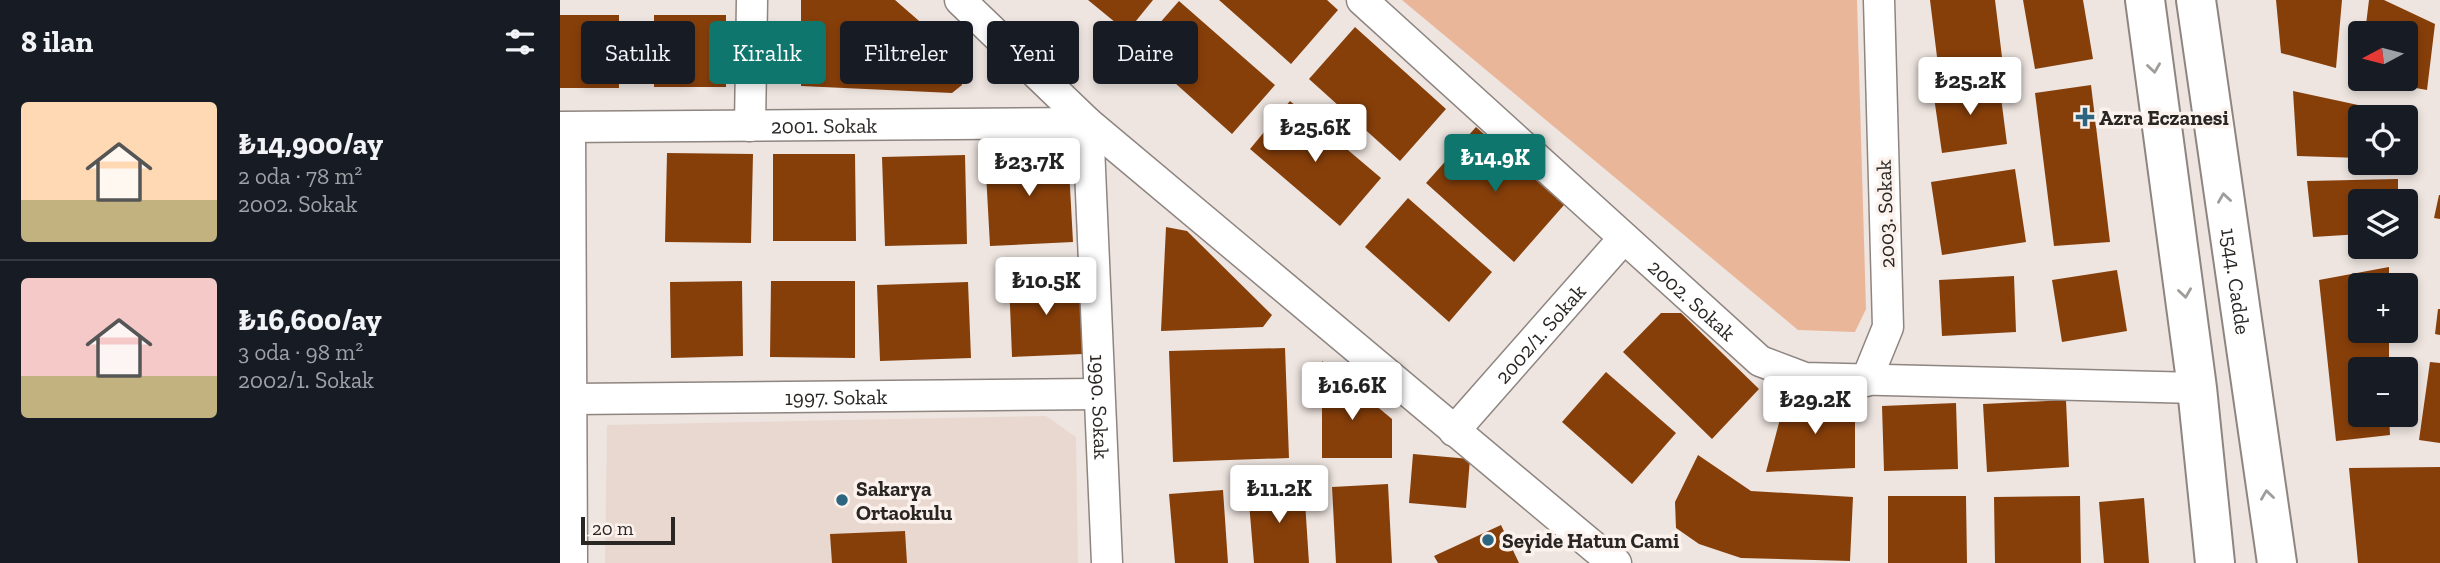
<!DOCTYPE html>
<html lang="tr">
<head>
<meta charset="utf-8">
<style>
  :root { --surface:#171b24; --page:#242831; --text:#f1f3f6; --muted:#9ea1a6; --line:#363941; --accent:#0f766e }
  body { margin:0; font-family:"Zilla Slab",serif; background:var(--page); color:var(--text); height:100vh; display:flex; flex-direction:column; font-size:26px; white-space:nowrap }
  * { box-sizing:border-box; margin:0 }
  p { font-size:23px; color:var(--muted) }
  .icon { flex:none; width:38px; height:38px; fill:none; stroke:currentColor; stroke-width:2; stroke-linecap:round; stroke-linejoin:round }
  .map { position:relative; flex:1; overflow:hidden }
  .sheet { display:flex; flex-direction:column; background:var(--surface); width:560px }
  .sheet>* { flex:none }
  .guide { position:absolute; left:21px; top:21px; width:665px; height:63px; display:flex; gap:14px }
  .needle { width:46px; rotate:263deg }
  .controls { position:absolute; left:1788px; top:21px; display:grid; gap:14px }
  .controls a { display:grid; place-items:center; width:70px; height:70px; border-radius:7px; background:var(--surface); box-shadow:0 4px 10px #0003; font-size:35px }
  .scale { position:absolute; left:21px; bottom:18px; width:94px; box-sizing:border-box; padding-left:7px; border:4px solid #292624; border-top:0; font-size:19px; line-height:24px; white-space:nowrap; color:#292624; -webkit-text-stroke:5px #fcf2ed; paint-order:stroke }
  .price { position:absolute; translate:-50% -60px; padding:0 16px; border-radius:7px; background:#fff; color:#222; font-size:23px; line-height:46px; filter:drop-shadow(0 2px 4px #0008) }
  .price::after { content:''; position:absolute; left:50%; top:42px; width:21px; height:16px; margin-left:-10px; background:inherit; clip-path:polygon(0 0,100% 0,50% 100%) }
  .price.on { background:var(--accent); color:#fff }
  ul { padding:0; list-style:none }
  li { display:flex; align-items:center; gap:21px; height:175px; padding:0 21px }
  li+li { border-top:2px solid var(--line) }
  li span { display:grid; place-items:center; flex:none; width:196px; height:140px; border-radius:7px; color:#555 }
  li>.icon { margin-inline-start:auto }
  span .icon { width:84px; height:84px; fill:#fffc; stroke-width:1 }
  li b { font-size:30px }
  h2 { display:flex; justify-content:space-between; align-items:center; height:84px; padding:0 21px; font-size:30px }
  .chip { padding:0 24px; border-radius:7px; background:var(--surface); box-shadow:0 4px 10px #0003; font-size:24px; line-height:63px }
  .chip.on { background:var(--accent); color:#fff }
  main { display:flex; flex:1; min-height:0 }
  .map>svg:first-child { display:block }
</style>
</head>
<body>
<main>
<section class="sheet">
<h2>8 ilan<svg class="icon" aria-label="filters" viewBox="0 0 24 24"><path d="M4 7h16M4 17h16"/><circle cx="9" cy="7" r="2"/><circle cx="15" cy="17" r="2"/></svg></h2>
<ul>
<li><span style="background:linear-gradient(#ffd9b3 70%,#c2b280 0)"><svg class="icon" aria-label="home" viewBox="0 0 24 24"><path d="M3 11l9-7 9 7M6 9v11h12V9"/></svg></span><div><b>₺14,900/ay</b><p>2 oda · 78 m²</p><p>2002. Sokak</p></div></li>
<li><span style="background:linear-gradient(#f6c9c9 70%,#c2b280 0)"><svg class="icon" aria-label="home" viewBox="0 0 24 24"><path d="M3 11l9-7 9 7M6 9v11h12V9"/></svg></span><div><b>₺16,600/ay</b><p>3 oda · 98 m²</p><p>2002/1. Sokak</p></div></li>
</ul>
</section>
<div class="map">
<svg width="1880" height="563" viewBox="0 0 1880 563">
  <rect width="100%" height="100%" fill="#eee5e0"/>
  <!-- built -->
  <path fill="#e9d8cf" d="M486,416L516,437L518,563H45L47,425Z"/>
  <!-- green -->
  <path fill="#e9b69a" d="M842,0H1297L1306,309L1295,332L1238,330Z"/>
  <!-- building -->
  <path fill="#873f0a" d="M241,0H335L397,54L402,85L392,93L241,86Z
    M528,0H593L567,32Z
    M659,0H767L778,10L731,64Z
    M1370,0H1435L1442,57L1378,65Z
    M1463,0H1523L1533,59L1475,69Z
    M1716,0H1782L1776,68L1721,53Z
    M1809,0H1824L1875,24L1867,90L1811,80L1846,79V33H1805Z
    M619,1L715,85L672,134L577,49Z
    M0,15H59V88H0Z
    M94,15H166V87H94Z
    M795,27L886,109L840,161L749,79Z
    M1439,82L1447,144L1382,153L1373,90Z
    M1531,85L1550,242L1494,246L1475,93Z
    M1733,91L1840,114V117H1801V158L1737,156Z
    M730,101L821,178L780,226L690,149Z
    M916,127L1004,205L954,262L866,183Z
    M508,151L513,242L430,246L425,155Z
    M107,153L193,154L191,243L105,242Z
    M213,154H295L296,241H213Z
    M405,155L407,244L325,246L322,157Z
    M1455,169L1466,242L1382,255L1371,182Z
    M1838,179V201H1801V234L1753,237L1747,181Z
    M1879,195H1880V219L1874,218Z
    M848,198L932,272L889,322L805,247Z
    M606,227L627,231L712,315L703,327L601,331Z
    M1829,267V285H1801V331H1829V369H1801V415H1829L1830,435L1776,441L1759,280Z
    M1557,270L1567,331L1502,342L1492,280Z
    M1454,276L1456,332L1382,336L1379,280Z
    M520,278L523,354L452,357L449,280Z
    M182,281L183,356L111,358L110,282Z
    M211,281H295V358L210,357Z
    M408,282L411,358L320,361L317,285Z
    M1878,309H1880V335L1875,334Z
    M1101,313H1121L1199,389L1152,439L1063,352Z
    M725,348L729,458L613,462L609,351Z
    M762,361L832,419V458H762Z
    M1870,362L1880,363V443L1859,440Z
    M1046,372L1116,433L1072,484L1002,422Z
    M1225,400H1295V468L1206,472Z
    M1506,400L1509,467L1427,472L1423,404Z
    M1396,403L1398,469L1324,471L1322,406Z
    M853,454L910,459L906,508L849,503Z
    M1138,455L1191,491L1293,497L1290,561L1181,558L1139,544L1116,528L1115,502Z
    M1880,467V563H1798L1789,468Z
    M828,484L832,563H776L772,487Z
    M744,486L749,563H694L688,490Z
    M663,490L668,563H615L609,494Z
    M1328,496H1406L1407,563H1328Z
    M1520,496L1521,563H1435L1434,497Z
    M1584,498L1589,563H1544L1539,502Z
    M941,525L959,563H878L874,556Z
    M345,531L347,563H272L270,534Z"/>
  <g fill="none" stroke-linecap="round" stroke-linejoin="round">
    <defs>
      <g id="minor">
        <path d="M400,0L528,123L1046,557L1056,563"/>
        <path id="s1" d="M802,0L1200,361L1245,378L1637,388"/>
        <path d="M190,126L192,0"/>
        <path id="s2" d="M0,127L528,123L547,563"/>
        <path d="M10,128L12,563"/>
        <path d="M1306,381L1328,327L1319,0"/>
        <path id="s3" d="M12,399L539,394"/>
        <path id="s4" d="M894,431L1064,238"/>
      </g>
      <g id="secondary">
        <path d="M1585,0L1637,388L1655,563"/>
        <path id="s5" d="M1636,0L1717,563"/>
      </g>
    </defs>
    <!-- minor casing -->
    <use href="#minor" stroke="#8e8580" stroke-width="33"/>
    <!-- secondary casing -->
    <use href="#secondary" stroke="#8e8580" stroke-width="42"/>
    <!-- minor -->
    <use href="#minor" stroke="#fff" stroke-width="30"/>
    <!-- secondary -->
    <use href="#secondary" stroke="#fff" stroke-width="38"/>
  </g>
  <!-- one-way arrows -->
  <defs><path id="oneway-chevron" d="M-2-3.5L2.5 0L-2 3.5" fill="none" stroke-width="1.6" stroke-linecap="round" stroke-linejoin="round" transform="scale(1.75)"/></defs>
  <g stroke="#9f9d9c">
    <use href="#oneway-chevron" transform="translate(1594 68) rotate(82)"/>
    <use href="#oneway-chevron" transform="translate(1664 198) rotate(-98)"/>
    <use href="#oneway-chevron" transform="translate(1625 293) rotate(82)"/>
    <use href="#oneway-chevron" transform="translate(1707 495) rotate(-98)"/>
  </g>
  <!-- markers -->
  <g fill="#2c657f" stroke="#fcf2ed" stroke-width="2.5">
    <path d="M1521.5 106.5h7v7h7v7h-7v7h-7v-7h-7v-7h7z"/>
    <circle cx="282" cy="500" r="7"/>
    <circle cx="928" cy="540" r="7"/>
  </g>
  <g text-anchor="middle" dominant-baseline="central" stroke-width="7" stroke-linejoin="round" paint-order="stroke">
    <!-- poi labels -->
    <g font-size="21" font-weight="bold" fill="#292624" stroke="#fcf2ed" text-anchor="start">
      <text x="1539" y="117">Azra Eczanesi</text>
      <text x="296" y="488">Sakarya<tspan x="296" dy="24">Ortaokulu</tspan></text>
      <text x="942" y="540">Seyide Hatun Cami</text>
    </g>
    <!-- street labels -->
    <g font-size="21" fill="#292624" stroke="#fcf2ed">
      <text stroke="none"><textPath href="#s2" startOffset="264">2001. Sokak</textPath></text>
      <text transform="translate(1325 214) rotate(-92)">2003. Sokak</text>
      <text stroke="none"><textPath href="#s5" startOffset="284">1544. Cadde</textPath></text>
      <text stroke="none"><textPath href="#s1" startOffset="446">2002. Sokak</textPath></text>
      <text stroke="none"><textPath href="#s4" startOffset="130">2002/1. Sokak</textPath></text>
      <text stroke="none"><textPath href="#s3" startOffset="264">1997. Sokak</textPath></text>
      <text stroke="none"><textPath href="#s2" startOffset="812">1990. Sokak</textPath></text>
    </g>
  </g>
</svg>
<div class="controls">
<a><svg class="needle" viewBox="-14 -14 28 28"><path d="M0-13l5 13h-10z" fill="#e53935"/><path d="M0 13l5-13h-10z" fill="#9ea1a6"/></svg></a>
<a><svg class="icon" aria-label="locate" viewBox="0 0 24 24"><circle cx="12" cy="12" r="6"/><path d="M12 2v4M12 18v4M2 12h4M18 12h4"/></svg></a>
<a><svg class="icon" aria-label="layers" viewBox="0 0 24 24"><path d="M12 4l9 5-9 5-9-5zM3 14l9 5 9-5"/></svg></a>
<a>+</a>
<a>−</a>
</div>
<div class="scale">20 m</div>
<b class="price" style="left:1410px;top:117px">₺25.2K</b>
<b class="price" style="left:755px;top:164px">₺25.6K</b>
<b class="price on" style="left:935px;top:194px">₺14.9K</b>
<b class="price" style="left:469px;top:198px">₺23.7K</b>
<b class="price" style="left:486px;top:317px">₺10.5K</b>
<b class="price" style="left:792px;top:422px">₺16.6K</b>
<b class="price" style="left:1255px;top:436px">₺29.2K</b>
<b class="price" style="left:719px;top:525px">₺11.2K</b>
<div class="guide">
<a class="chip">Satılık</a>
<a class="chip on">Kiralık</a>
<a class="chip">Filtreler</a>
<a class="chip">Yeni</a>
<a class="chip">Daire</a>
</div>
</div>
</main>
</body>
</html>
